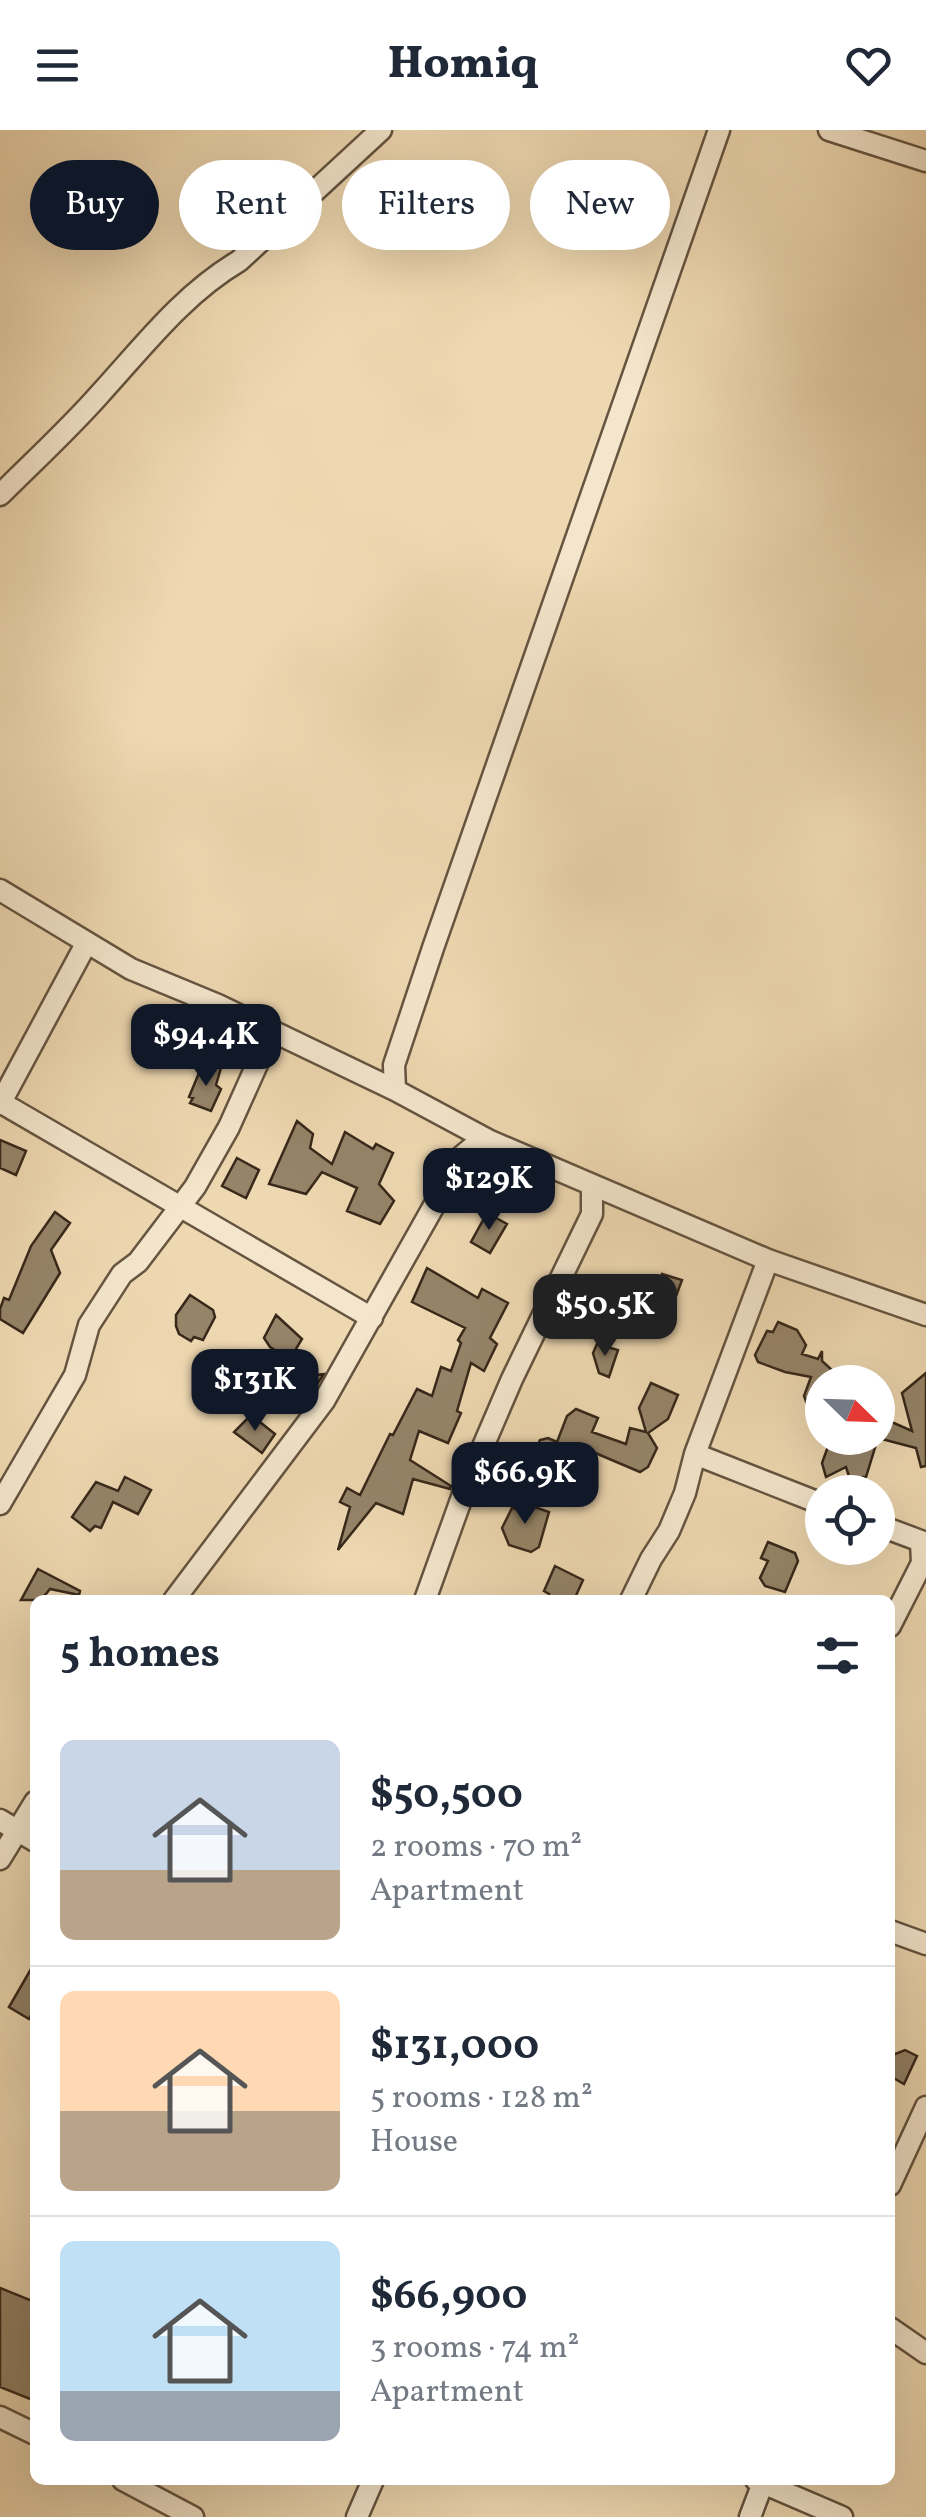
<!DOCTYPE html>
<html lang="en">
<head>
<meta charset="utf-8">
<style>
  :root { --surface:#fff; --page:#f2f2f3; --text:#1f2937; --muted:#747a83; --line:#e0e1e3; --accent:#111827 }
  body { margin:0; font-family:Vollkorn,serif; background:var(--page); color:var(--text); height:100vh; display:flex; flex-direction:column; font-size:38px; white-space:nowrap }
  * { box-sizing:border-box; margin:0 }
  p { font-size:32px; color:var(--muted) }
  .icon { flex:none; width:55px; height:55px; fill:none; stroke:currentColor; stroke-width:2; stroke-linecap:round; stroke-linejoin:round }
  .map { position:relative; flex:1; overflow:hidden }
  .side { position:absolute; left:30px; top:1465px; width:865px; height:890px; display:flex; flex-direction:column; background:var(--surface); border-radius:15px; box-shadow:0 10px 40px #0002 }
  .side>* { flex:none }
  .guide { position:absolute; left:30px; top:30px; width:868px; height:90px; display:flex; gap:20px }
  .needle { width:65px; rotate:113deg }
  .controls { position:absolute; left:805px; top:1235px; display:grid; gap:20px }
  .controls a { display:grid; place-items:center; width:90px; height:90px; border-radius:50%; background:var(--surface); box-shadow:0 10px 40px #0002; font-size:50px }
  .price { position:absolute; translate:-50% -85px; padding:0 22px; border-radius:20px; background:var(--accent); color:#fff; font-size:32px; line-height:65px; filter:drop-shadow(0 2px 5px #0008) }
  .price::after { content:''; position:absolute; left:50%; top:60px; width:30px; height:22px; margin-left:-15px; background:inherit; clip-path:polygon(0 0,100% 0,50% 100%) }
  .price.active { background:#222; color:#fff }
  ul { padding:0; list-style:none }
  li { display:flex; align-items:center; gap:30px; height:250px; padding:0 30px }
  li+li { border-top:2px solid var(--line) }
  li span { display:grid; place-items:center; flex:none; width:280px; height:200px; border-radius:15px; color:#555 }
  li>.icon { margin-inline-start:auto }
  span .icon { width:120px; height:120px; fill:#fffc; stroke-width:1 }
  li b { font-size:42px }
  h2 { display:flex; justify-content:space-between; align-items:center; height:120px; padding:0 30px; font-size:42px }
  .tag { padding:0 35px; border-radius:45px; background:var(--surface); box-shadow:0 10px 40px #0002; font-size:35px; line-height:90px }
  .tag.active { background:var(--accent); color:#fff }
  header { display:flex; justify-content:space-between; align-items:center; height:130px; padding:0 30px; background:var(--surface); font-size:45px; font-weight:800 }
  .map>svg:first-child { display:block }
</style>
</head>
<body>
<header><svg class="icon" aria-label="menu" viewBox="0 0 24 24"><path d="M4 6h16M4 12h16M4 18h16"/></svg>Homiq<svg class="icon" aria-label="heart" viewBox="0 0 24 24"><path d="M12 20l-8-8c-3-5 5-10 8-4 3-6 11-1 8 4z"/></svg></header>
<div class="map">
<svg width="926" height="2387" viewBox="0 0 926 2387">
  <rect width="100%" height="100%" fill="#eed8b1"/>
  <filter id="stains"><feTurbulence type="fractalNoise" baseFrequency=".002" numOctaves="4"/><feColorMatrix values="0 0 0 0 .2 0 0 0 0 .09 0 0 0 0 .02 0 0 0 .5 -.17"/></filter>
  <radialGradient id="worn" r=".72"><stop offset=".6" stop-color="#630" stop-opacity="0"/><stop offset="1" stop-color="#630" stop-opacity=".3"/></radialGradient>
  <!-- building -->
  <path fill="#968469" stroke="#37281a" stroke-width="2.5" d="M223,931L216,955L221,959L211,981L190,973L193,968L189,967L201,938L208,944Z
    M297,991L313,1004L310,1018L332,1034L345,1002L373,1019L376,1014L393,1023L379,1054L394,1071L380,1094L347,1081L357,1058L322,1042L306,1064L269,1054Z
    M0,1010L26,1021L16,1045L0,1038Z
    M237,1028L259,1040L246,1068L222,1056Z
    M55,1082L70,1093L51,1120L60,1143L23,1203L0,1189V1179L4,1168L9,1170L31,1116Z
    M487,1083L507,1094L490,1123L471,1112Z
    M427,1138L478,1168L482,1159L508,1173L490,1208L497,1214L484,1241L471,1233L457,1281L461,1283L448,1313L419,1301L410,1330L451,1356L450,1359L413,1349L403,1384L376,1373L338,1420L350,1377L340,1372L347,1358L360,1365L390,1304L393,1305L417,1259L432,1266L441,1237L451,1241L461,1213L458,1210L465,1198L412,1172Z
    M662,1144L682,1150L672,1177L641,1165L639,1172L625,1168L609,1205L572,1190L580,1172L601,1182L616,1146L635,1154L638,1147L659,1154Z
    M190,1165L213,1180L215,1187L203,1210L194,1207L191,1211L179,1204L176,1196V1185Z
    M276,1185L302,1209L290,1229L270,1217L264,1208Z
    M778,1192L797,1200L806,1215L802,1224L818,1229L822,1221V1231L845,1252H822V1314L804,1266L811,1247L785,1242L758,1232L755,1225L767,1201L773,1202Z
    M597,1214L618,1220L609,1247L599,1243L593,1223Z
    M926,1243V1336L921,1337L916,1318L878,1308L866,1347H863L857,1362H854L846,1337L826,1347L822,1333L830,1311L845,1317L847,1308H878V1286L912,1301L902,1263Z
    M324,1244L299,1280L272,1263L279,1249Z
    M651,1253L678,1265L668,1289L648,1303L657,1318L648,1337L640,1342L574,1314L555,1356L539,1350L541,1341L534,1339L531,1330L540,1310L548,1308L557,1312L567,1286L576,1279L598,1288L592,1302L626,1314L630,1298L646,1302L639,1278Z
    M251,1285L275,1304L262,1323L234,1302Z
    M125,1347L151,1360L138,1384L113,1372L101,1398L95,1396L90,1401L72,1387L96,1352L118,1361Z
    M521,1372L549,1382L539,1417L531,1422L509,1415L502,1398L512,1378L518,1379Z
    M768,1412L795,1423L798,1431L785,1462L765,1456L760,1448L768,1431L761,1428Z
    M555,1436L583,1450L574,1470H546L549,1464L544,1461Z
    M38,1439L80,1461L79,1465L50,1459L41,1470H21Z
    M35,1832V1879L29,1889L9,1877Z
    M905,1920L917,1926L904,1954L890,1946V1926Z
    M0,2158L35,2172V2271L0,2257Z"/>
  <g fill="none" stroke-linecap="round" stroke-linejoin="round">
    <defs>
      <path id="minor" d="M829,0L926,31
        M0,365C33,332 68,300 99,265C143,217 182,165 239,131L381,0
        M0,760L131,839L218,875L395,960L490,1011L768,1130L926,1185
        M395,960L394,935L433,818L719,0
        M0,972L372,1188
        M0,974L86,814
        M695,1324L822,1374
        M0,1374L75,1245L89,1195L122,1144L138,1132L195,1057L229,997L272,901
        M878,1395L926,1413
        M174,1470L324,1271L462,1026L474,1016L490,1011
        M425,1470L466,1356L512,1249L592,1084V1055
        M631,1470L651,1429L669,1401L685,1363L695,1324L768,1130
        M890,1496L922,1433L921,1412
        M0,1690L35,1711
        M0,1729L35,1672
        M890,1801L926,1814
        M890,2055L926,1977
        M890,2198L926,2223
        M0,2287L35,2304
        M123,2350L193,2387
        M756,2350L842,2387
        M357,2387L373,2350
        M750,2387L764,2350"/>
    </defs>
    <!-- minor casing -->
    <use href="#minor" stroke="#655440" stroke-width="25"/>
    <!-- minor -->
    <use href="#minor" stroke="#f4e6cc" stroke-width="20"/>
  </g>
  <rect width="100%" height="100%" filter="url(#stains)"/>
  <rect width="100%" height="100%" fill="url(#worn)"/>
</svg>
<div class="controls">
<a><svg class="needle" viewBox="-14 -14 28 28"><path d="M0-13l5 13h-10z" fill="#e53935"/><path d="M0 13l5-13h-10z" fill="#747a83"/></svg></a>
<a><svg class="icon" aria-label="locate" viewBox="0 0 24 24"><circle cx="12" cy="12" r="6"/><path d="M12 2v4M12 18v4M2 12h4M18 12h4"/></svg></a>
</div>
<b class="price" style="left:206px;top:959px">$94.4K</b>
<b class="price" style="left:489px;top:1103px">$129K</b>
<b class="price active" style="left:605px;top:1229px">$50.5K</b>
<b class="price" style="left:255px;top:1304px">$131K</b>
<b class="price" style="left:525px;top:1397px">$66.9K</b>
<div class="guide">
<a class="tag active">Buy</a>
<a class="tag">Rent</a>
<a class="tag">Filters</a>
<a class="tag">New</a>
</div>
<section class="side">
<h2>5 homes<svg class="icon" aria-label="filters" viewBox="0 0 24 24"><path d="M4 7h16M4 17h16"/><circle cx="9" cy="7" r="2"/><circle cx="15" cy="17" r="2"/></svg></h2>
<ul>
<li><span style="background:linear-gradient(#c9d6e8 65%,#b9a48a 0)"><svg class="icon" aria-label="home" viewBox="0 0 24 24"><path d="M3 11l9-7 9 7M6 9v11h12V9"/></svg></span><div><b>$50,500</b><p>2 rooms · 70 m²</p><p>Apartment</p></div></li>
<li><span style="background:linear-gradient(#ffd9b3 60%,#b9a48a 0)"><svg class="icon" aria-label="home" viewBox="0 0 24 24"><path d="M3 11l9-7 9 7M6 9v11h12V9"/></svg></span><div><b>$131,000</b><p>5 rooms · 128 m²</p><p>House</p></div></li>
<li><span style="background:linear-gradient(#bfe0f5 75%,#9aa5b1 0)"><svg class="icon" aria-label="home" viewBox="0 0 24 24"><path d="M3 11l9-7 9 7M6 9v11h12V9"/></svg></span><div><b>$66,900</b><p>3 rooms · 74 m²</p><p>Apartment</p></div></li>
</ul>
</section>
</div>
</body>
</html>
